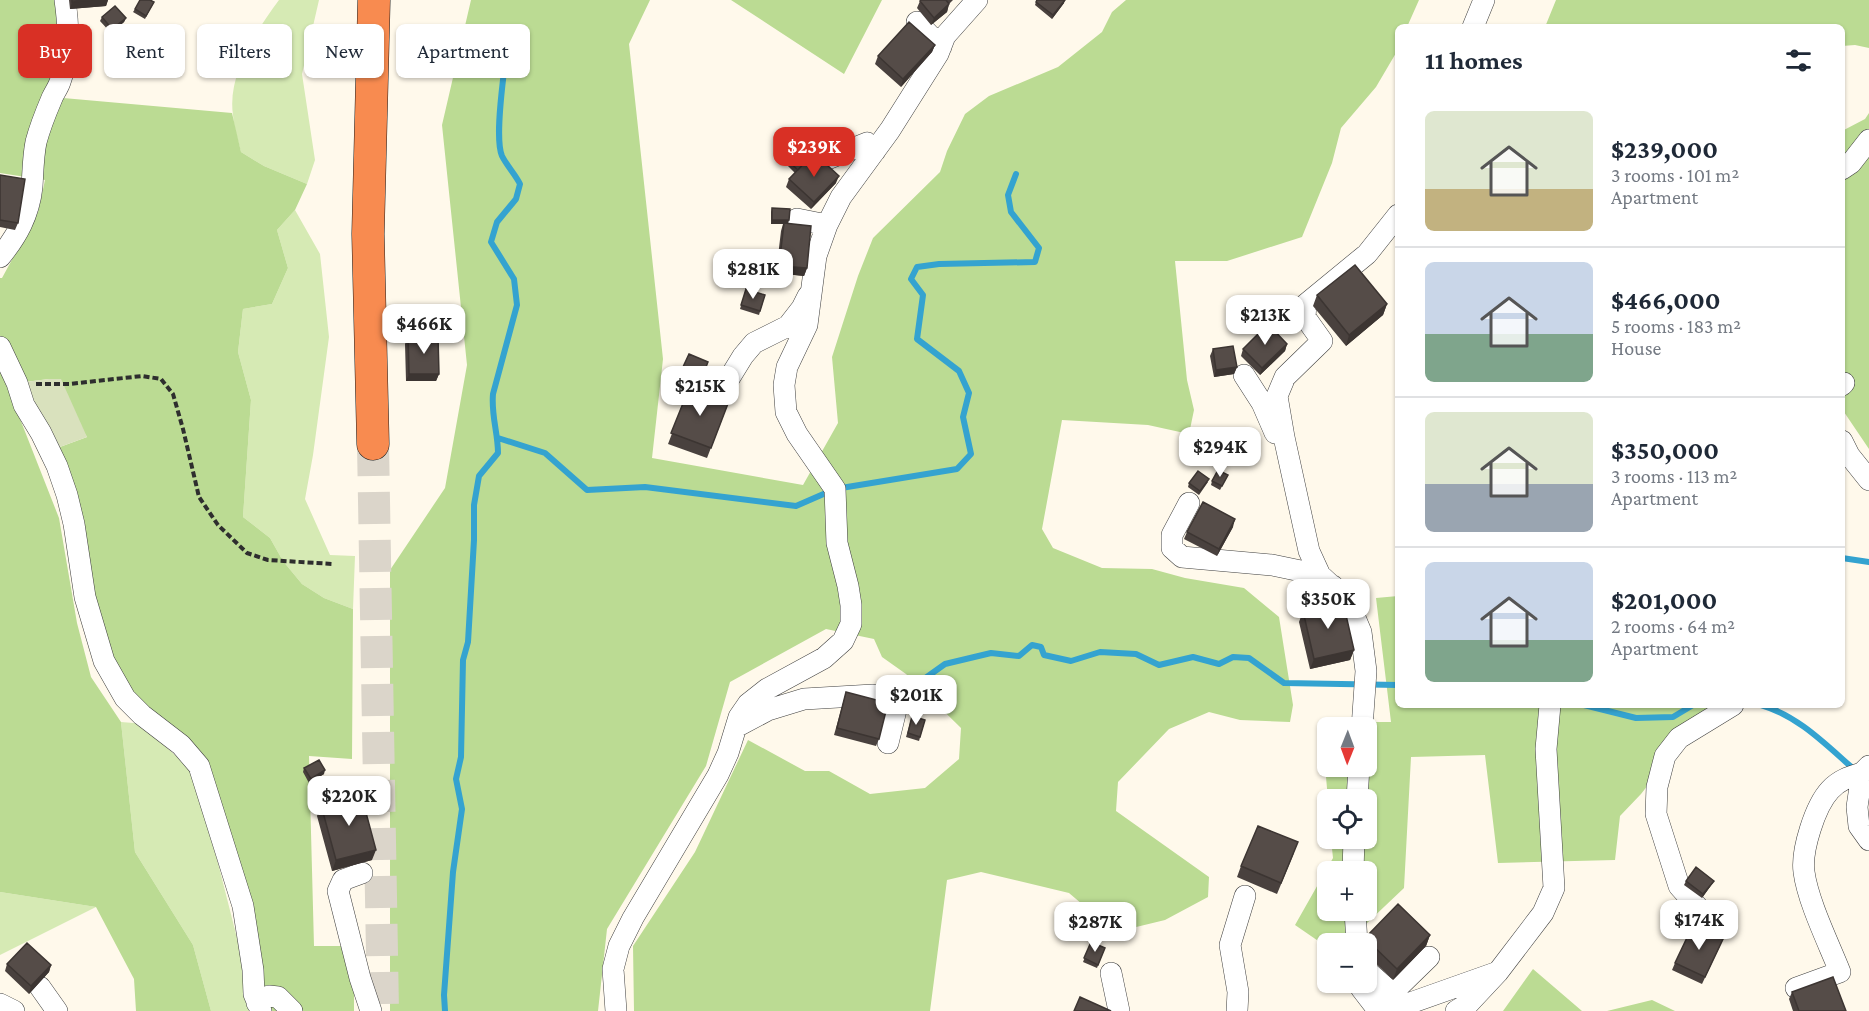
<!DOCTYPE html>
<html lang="en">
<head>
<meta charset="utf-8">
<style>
  :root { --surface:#fff; --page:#f2f2f3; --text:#1f2937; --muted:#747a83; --line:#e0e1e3; --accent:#d93025 }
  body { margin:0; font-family:"Crimson Pro",serif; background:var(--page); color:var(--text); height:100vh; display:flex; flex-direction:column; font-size:22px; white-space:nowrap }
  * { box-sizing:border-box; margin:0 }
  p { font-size:20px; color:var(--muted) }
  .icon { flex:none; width:33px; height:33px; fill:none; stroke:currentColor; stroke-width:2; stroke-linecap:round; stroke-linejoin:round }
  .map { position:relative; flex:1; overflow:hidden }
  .details { position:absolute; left:1395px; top:24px; width:450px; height:684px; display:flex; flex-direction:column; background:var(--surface); border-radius:9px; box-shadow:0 2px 4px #0004 }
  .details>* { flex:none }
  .hud { position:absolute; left:18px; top:24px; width:570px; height:54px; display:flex; gap:12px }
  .needle { width:39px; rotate:181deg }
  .controls { position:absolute; left:1317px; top:717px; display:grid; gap:12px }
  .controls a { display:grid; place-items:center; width:60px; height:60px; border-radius:9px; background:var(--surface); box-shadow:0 2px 4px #0004; font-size:30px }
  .price { position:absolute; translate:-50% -51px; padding:0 14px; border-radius:12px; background:#fff; color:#222; font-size:20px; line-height:39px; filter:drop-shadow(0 2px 3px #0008) }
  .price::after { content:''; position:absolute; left:50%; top:36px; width:18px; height:14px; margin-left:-9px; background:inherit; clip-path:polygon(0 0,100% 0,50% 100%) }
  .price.active { background:var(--accent); color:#fff }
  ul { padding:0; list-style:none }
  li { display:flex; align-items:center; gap:18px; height:150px; padding:0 30px }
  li+li { border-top:2px solid var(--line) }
  li span { display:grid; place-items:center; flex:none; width:168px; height:120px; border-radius:9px; color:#555 }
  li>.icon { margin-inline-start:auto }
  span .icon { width:72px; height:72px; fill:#fffc; stroke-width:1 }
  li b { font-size:26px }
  h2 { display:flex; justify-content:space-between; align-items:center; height:72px; padding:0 30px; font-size:26px }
  .chip { padding:0 21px; border-radius:9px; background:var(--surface); box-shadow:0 2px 4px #0004; font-size:21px; line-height:54px }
  .chip.active { background:var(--accent); color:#fff }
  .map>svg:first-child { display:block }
</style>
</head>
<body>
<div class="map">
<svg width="1869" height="1011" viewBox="0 0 1869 1011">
  <rect width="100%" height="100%" fill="#fff9eb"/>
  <!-- green -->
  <path fill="#d6eab4" d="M279,0H319L302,74L315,160L307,184L264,166L241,152C238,140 234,127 233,115C227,75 256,31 279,0Z
    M295,210L320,254L329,337L313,455L305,499L330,555L355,556L353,609L324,598L302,584L283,561L270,538L243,517L251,400L238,352L243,309L272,304L288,268L277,230Z
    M121,722L146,724L164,745L190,769L218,863L240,950L251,1011H211L193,945L135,852Z
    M0,892L96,907L0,955Z"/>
  <!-- forest -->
  <path fill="#bbdb93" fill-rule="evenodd" d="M0,0H59L57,67L52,97L232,113L241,152L264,166L307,184L295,210L277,230L288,268L272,304L243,309L238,352L251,400L243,517L270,538L283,561L302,584L324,598L353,609L352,759L309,756L314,946H354V1011H262L206,763L119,691L49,451L87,437L49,379L17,383L0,351V278H2L38,212L45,180L0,173Z
    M471,0H650L629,44L663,359L652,458L803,485L838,423L832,357L858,276L873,238L940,172L947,151L965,114L989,96L1058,67L1102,32L1112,12L1126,0H1419L1407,27H1398V48L1396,53L1376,87L1341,128L1332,163L1302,237L1227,261H1175L1187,380L1194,410L1189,434L1148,425L1062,420L1042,529L1053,548L1102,568L1152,569L1185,578L1244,588L1279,617L1293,705L1290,722L1240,720L1209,712L1169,729L1118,782L1116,811L1209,877L1208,897L1165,920L1128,929L1102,921L1069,893L981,872L947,880L930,1011H634L633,946L695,852L748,740L805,771H829L870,794L925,788L959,759L961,728L906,674L882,657L874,639L826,629L730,682L706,766L607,929L598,1011H390V570L445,488L467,365L442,125Z
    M731,0H882L844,74Z
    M1556,0H1869V48L1855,45L1842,46V27H1545Z
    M1869,113V449L1844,412L1842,411V131L1865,119Z
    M0,368L59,518L77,623L91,677L121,722L135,852L193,945L211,1011H136L134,979L96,907L0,892Z
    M1398,596V705H1711L1641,794L1620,816L1615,860L1498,863L1485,755L1411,757L1404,888L1346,943L1328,944L1327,947L1295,925L1333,858L1331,839L1366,838V800L1328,799L1321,722H1391L1376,598ZM1328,728H1366V766H1328ZM1328,872H1366V910H1328Z
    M1533,969L1582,1011H1503Z
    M1652,1000L1675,1011H1607Z"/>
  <!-- cemetery -->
  <path fill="#d9e1bd" d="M49,379H61L87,437L49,451L17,383Z"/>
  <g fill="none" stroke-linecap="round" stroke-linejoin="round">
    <!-- stream -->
    <path stroke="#34a3d0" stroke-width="6" d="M498,438L545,453L587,490L645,487L796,506L835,489L957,469L971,454L963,417L969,393L959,371L917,339L923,295L911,279L917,267L939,264L1035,262L1039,248L1011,212L1008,195L1016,174
      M1842,558L1869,562
      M917,684L945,664L991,653L1019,656L1032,645L1041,647L1044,655L1071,661L1100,652L1136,654L1159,665L1193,657L1219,664L1233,657L1249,658L1284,683L1398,685
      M1584,705L1636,718L1673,717L1693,705
      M1761,705C1799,716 1827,746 1856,771
      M445,1011L444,995L453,872L462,809L456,779L461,757L463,660L468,642L474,540V505L479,476L498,453C498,433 491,415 493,394L517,305L514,279L491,242L497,222L516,199L520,184C515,174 507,166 502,156C495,140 502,90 504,71"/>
    <!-- highway-tunnel -->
    <path stroke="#dbd5ca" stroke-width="32" stroke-dasharray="32 16" stroke-linecap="butt" d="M373,444L383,1011"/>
    <defs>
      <path id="minor" d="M917,22L941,47
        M1473,27L1484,0
        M825,160L867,143L875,151
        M1842,169L1851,163L1869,140
        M797,219L827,225
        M0,257C17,236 29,215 32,187C33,172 33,157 36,142C40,127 46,112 52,98C54,93 58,88 60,82C70,56 69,27 65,0
        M0,347L17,383L24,405L41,433L57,466L67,495L74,524L85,597L104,661L125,698L142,715L181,745L199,766L243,906L253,970L254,994L261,1011
        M1244,375L1262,403L1275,433
        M691,385L719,395L743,356L754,343L788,326L802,308L808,296
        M1842,385L1844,383
        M1842,441L1849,455L1869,480
        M1189,503L1172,535V548L1182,557L1272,565L1320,575
        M1323,609L1321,598L1333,586
        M736,727L768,710L804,699L873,695L896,710L888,743
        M1362,728L1366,671L1361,632L1348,601L1320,575L1309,551L1284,437L1277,396L1285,377L1322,341L1305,317L1306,304L1367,254L1398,215
        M1869,766L1862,773L1857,807L1859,826L1869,840
        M1357,800L1359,766
        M1353,872L1354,838
        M362,873L343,880L338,891L360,978L371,1011
        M1355,910L1357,944
        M1708,933L1702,912L1679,886L1656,814L1657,787L1665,756L1679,738L1733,705
        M1366,970L1392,993L1429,957
        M1111,973L1119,1011
        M1361,982V988L1374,1005L1399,1007L1495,973
        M40,987L57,1011
        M1796,988L1840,972C1829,944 1808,902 1804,872C1801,851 1815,806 1830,790C1839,780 1849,777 1862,773
        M257,1003L269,996L278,997L292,1011
        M0,1004L14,1011
        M616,1011L613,969L619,946L633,918L718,775L728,753L739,717L748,704L767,689L824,658L843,641L851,624V605L848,586L837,543L835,489L797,434L786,412L784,385L787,367L807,325L816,256L827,225L841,197L890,130L938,54L945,36L977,0
        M1237,1011L1238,992L1230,945L1245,896
        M1456,1011L1469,1003L1498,972L1543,913L1554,888L1546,749L1550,705"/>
      <path id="highway" d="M373,444L368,234L374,0"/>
    </defs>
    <!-- minor casing -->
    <use href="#minor" stroke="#3f3f3f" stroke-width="22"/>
    <!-- highway casing -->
    <use href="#highway" stroke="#1d1d1d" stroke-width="33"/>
    <!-- path -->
    <path stroke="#2e2e2e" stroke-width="4" stroke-dasharray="6 3" stroke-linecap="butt" d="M36,384H69L142,376L161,379L173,394L183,429L199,497L218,525L247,553L268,560L333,564"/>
    <!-- minor -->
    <use href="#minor" stroke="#fff" stroke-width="21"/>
    <!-- highway -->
    <use href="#highway" stroke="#f88b50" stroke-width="32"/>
  </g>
  <!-- wall -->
  <path fill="#49413e" d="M69,0H108L106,6L70,9Z
    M921,0H953L949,4L947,12L931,25L917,8L920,1Z
    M154,2L145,19L133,12L135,9Z
    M1036,2L1064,3L1052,19L1035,5Z
    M102,17L126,18L124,22L111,33L100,21Z
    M935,45L932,52L901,87L875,64L878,56Z
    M809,158L836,183L811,209L786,187L789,179L795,173L785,163L786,159Z
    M0,175L18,223L15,230L0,227Z
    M772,208L788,224L807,268L804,276L776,273L781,231L783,224H771V212Z
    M746,289L765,295L759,315L740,309Z
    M1317,295L1387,304L1383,315L1346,346L1313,306Z
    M408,336L439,374L436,381H406L405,344Z
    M1287,344L1285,351L1260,375L1241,356L1243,349Z
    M1213,349L1237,367L1234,374L1214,377L1210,356Z
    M689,354L708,362L700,381L681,373Z
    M690,386L729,401L707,458L668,444Z
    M1228,475L1220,490L1211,485L1212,481Z
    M1208,482L1199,495L1188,487L1189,483Z
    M1233,527L1217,556L1184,539L1187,532Z
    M1303,611L1354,650L1350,660L1310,669L1299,622Z
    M846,692L879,739L876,746L834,735Z
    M912,716L925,720L919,741L906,737Z
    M304,768L324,774L309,783L303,772Z
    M321,805L372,860L332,871L317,816Z
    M1294,853L1277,894L1237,877L1241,866Z
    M1686,881H1714L1712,884L1702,898L1684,885Z
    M1430,935L1426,946L1393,980L1366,954V944H1362L1365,938Z
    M1091,942L1105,948L1097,968L1083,962Z
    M1720,946L1702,984L1672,970L1675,963Z
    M7,964L51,965L49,972L29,994L5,971Z
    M1792,992L1846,1011H1793L1789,999Z"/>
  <!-- shaded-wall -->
  <path fill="#3c3532" d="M93,0H108L106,6L70,9L72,2Z
    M1065,0L1064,3L1052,19L1053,15Z
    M949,4L947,12L931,25L934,18Z
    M126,18L124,22L111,33L112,29Z
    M935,45L932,52L901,87L903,79Z
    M839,176L836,183L811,209L814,202Z
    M772,220H789L788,224H771Z
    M779,266L807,268L804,276L776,273Z
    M1387,304L1383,315L1346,346L1349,335Z
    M1287,344L1285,351L1260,375L1262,368Z
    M1237,367L1234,374L1214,377L1216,370Z
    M409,374H439L436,381H406Z
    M1235,519L1233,527L1217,556L1219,549Z
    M1354,650L1350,660L1310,669L1314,659Z
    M325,770L324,774L309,783L311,779Z
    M376,850L372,860L332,871L336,860Z
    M1714,881L1712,884L1702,898L1703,894Z
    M1430,935L1426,946L1393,980L1397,969Z
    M51,965L49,972L29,994L31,986Z"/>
  <!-- building -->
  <path fill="#554c48" stroke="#3c3532" stroke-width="1.5" d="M72,0H93L72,2Z
    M140,0H150L154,2L146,16L135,9Z
    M921,0H946L949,4L934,18L920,1Z
    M1037,0H1065L1053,15L1036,2Z
    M115,6L126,18L112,29L102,17Z
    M909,22L935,45L903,79L878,56Z
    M798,147L809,158L798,170L786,159Z
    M814,153L839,176L814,202L789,179Z
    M0,175L25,179L18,223L0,220Z
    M772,208L790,209L789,220H772Z
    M784,223L811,226L807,268L779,266Z
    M1355,265L1387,304L1349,335L1317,295Z
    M746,289L765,295L760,311L741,305Z
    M1268,324L1287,344L1262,368L1243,349Z
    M408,336H438L439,374H409Z
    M1233,346L1237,367L1216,370L1213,349Z
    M689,354L708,362L702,377L682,369Z
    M690,386L729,401L711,448L671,433Z
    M1218,470L1228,475L1222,486L1212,481Z
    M1198,471L1209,479L1200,491L1189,483Z
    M1203,502L1235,519L1219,549L1187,532Z
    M1343,602L1354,650L1314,659L1303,611Z
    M846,692L888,703L879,739L837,728Z
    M912,716L925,720L920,737L908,733Z
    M319,760L325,770L311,779L304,768Z
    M361,794L376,850L336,860L321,805Z
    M1258,826L1298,842L1281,883L1241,866Z
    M1696,867L1714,881L1703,894L1686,881Z
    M1398,904L1430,935L1397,969L1365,938Z
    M1693,925L1723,939L1705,977L1675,963Z
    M1091,942L1105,948L1098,965L1084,958Z
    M27,943L51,965L31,986L7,964Z
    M1833,977L1846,1011H1799L1792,992Z
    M1080,997L1111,1011H1074Z"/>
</svg>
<div class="controls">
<a><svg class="needle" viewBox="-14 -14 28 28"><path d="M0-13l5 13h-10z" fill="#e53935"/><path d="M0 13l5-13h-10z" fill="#747a83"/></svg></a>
<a><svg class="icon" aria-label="locate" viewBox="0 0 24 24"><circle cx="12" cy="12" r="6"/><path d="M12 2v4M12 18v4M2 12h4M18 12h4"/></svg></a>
<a>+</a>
<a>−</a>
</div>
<b class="price active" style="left:814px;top:178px">$239K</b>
<b class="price" style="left:753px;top:300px">$281K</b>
<b class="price" style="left:1265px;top:346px">$213K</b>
<b class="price" style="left:424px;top:355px">$466K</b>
<b class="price" style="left:700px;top:417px">$215K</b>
<b class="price" style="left:1220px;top:478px">$294K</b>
<b class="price" style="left:1328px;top:630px">$350K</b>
<b class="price" style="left:916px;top:726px">$201K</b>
<b class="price" style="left:349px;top:827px">$220K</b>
<b class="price" style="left:1699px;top:951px">$174K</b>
<b class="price" style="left:1095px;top:953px">$287K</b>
<div class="hud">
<a class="chip active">Buy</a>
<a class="chip">Rent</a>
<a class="chip">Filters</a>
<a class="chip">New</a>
<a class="chip">Apartment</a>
</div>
<section class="details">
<h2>11 homes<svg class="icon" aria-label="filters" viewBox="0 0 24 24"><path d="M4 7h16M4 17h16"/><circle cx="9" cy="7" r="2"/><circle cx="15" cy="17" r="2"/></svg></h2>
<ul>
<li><span style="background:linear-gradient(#dfe7d0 65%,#c2b280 0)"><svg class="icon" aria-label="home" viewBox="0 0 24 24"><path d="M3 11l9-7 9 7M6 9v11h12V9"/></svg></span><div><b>$239,000</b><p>3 rooms · 101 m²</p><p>Apartment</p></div></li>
<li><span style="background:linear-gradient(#c9d6e8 60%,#7fa58c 0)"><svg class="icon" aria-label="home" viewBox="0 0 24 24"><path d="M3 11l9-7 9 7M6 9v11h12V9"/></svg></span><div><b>$466,000</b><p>5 rooms · 183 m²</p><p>House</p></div></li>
<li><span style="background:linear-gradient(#dfe7d0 60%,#9aa5b1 0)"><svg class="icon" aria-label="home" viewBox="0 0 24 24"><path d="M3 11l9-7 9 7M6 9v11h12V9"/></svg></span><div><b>$350,000</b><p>3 rooms · 113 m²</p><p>Apartment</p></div></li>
<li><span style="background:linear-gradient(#c9d6e8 65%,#7fa58c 0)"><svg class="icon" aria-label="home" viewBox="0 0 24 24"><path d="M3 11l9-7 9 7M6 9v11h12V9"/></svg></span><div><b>$201,000</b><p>2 rooms · 64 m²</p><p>Apartment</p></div></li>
</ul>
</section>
</div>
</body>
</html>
